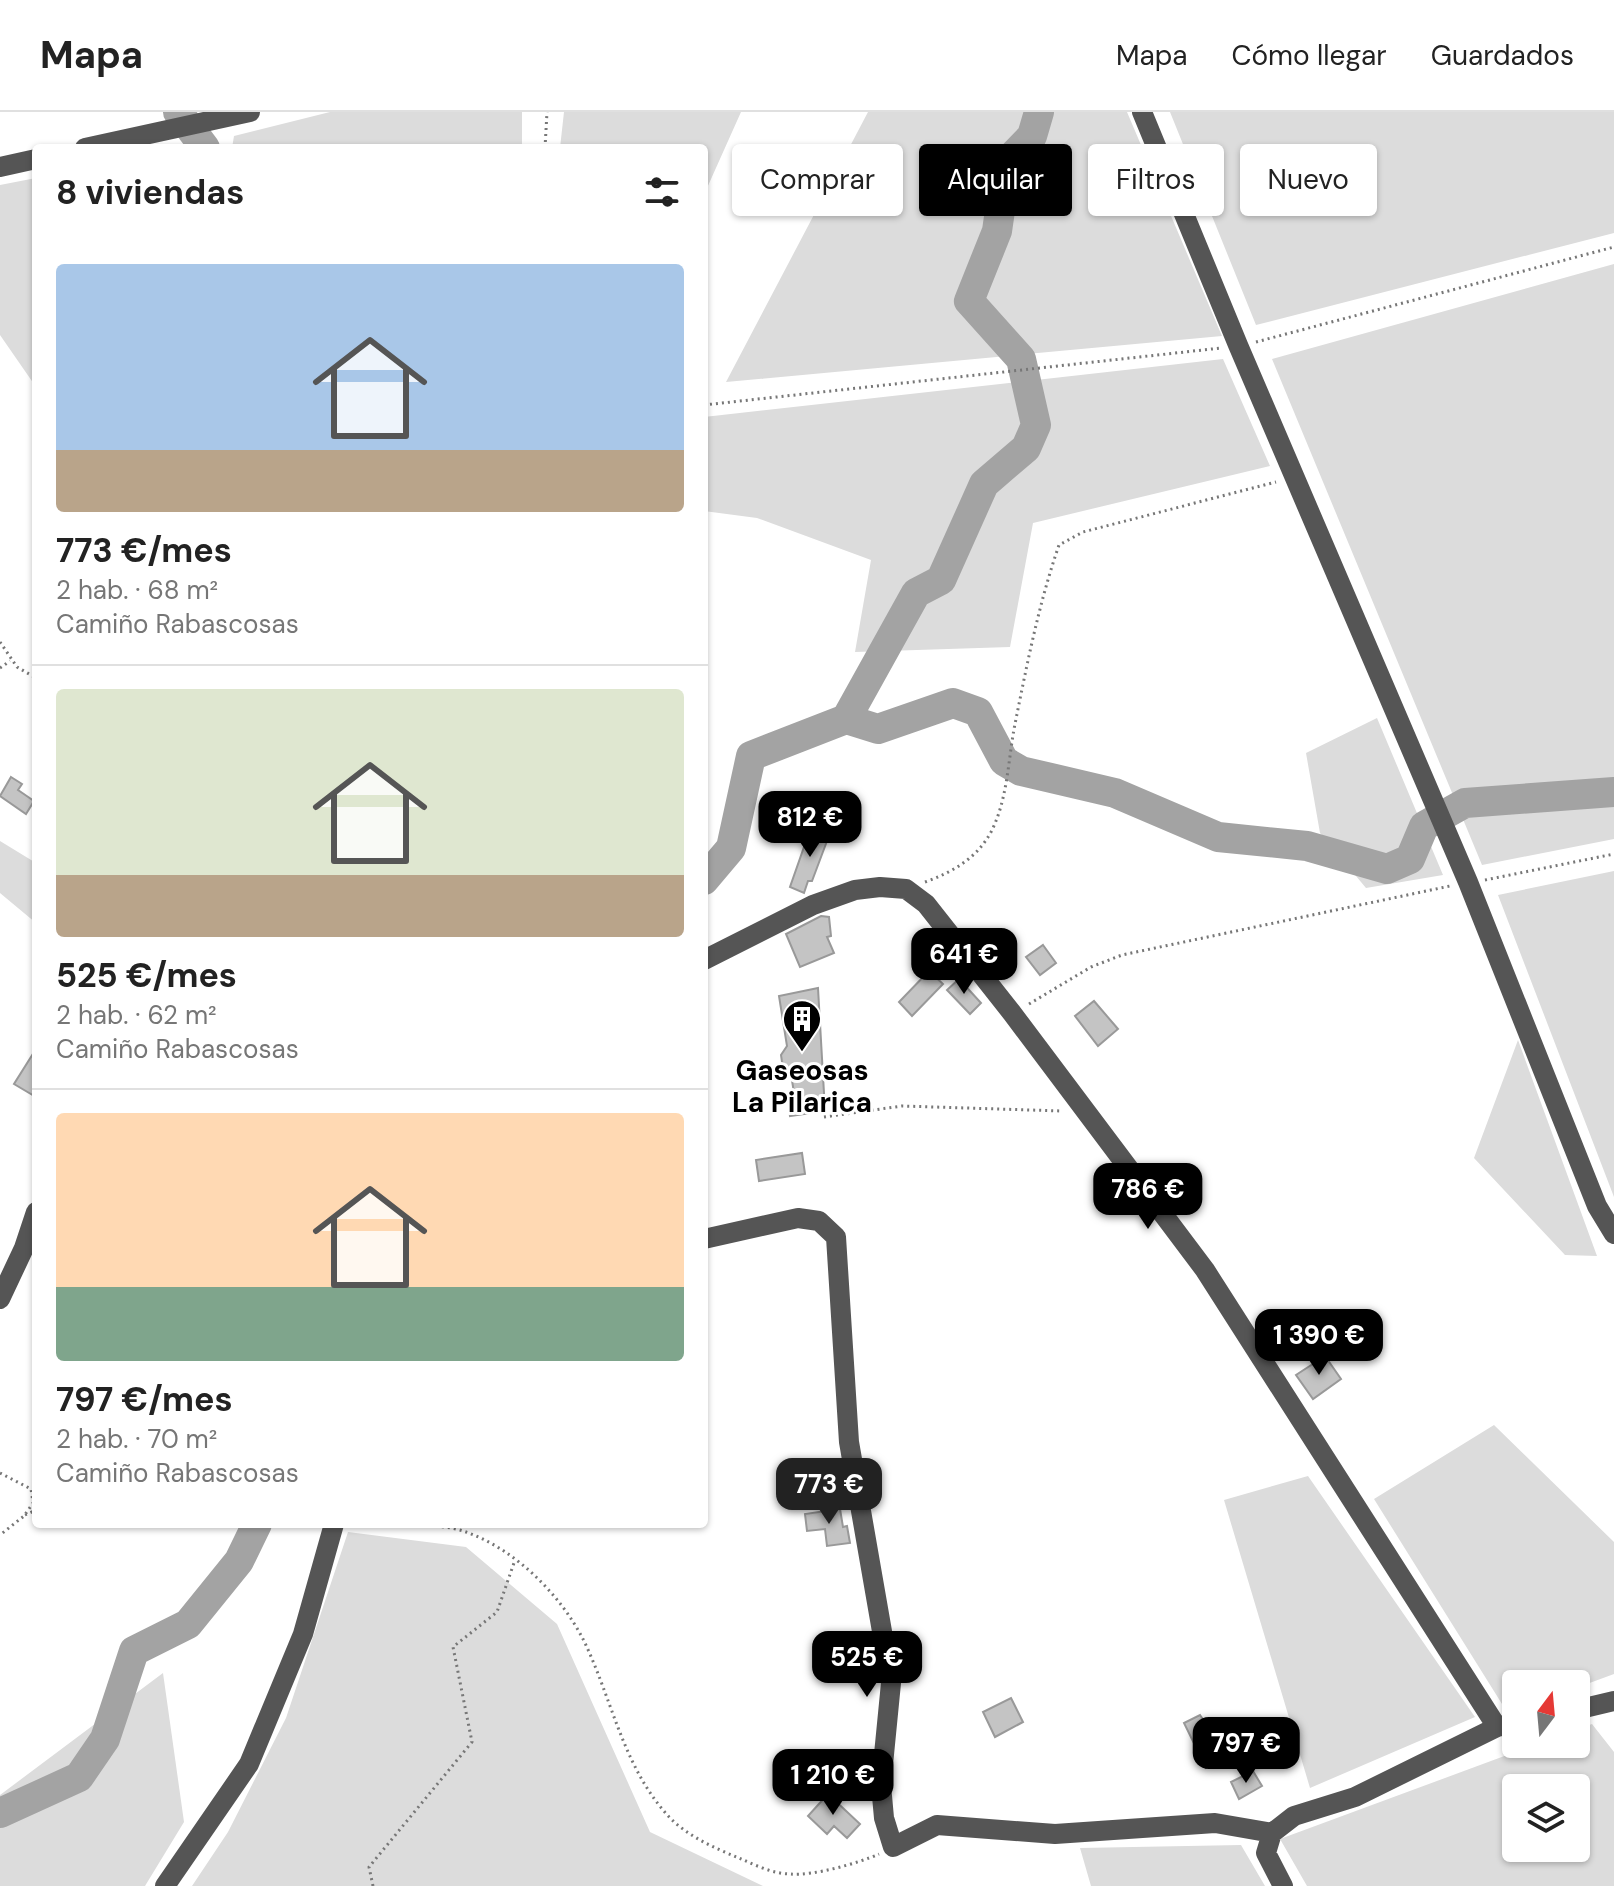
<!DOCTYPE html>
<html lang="es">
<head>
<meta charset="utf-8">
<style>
  :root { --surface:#fff; --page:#f2f2f2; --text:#222; --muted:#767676; --line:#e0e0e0; --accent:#000 }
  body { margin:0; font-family:"DM Sans",sans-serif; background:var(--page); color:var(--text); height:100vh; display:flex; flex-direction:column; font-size:30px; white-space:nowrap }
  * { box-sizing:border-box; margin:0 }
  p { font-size:26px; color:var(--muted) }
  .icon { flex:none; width:44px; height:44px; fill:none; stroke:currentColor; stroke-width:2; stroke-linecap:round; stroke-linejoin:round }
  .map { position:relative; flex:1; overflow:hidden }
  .panel { position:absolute; left:32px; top:32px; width:676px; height:1384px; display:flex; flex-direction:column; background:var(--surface); border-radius:8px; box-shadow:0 2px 6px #0004 }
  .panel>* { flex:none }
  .hud { position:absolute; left:732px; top:32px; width:760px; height:72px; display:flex; gap:16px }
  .needle { width:52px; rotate:16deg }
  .buttons { position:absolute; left:1502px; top:1558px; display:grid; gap:16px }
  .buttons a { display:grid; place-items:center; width:88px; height:88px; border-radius:8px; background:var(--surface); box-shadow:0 2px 6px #0004; font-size:40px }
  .price { position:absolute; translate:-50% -68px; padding:0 18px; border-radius:16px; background:var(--accent); color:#fff; font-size:26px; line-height:52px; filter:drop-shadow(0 2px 4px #0008) }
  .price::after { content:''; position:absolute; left:50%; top:48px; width:24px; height:18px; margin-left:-12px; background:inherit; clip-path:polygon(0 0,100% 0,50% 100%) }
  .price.on { background:#222; color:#fff }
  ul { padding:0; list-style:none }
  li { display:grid; align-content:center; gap:16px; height:424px; padding:0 24px }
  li+li { border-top:2px solid var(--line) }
  li span { display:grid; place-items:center; height:248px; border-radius:8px; color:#555 }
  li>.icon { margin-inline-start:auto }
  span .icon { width:144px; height:144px; fill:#fffc; stroke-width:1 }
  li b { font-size:34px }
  h2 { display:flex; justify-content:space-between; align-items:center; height:96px; padding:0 24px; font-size:34px }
  .chip { padding:0 28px; border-radius:8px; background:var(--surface); box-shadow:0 2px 6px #0004; font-size:28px; line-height:72px }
  .chip.on { background:var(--accent); color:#fff }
  header { display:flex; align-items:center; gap:48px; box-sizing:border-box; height:112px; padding:0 40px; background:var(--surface); border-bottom:2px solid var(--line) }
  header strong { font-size:38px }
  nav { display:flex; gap:44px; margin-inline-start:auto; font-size:28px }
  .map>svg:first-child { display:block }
</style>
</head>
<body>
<header>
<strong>Mapa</strong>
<nav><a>Mapa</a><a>Cómo llegar</a><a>Guardados</a></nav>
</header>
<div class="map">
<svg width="1614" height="1774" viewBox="0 0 1614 1774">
  <rect width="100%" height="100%" fill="#fff"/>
  <!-- green -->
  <path fill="#dcdcdc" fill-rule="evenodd" d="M330,0H522V36H232L234,24Z
    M564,0H741L707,76L704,75V36H560Z
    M868,0H1127L1222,224L726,270Z
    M1170,0H1614V121L1256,213Z
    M36,66V275L0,223V73Z
    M1614,152V727L1482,753L1272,247Z
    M1223,247L1270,354L1033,411L1010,535L855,540L871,448L757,406L704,399V305Z
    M1377,606L1443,763L1366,776L1320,721L1306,641Z
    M0,729L36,751V811L0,781Z
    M1614,759V1085L1498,783Z
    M1518,928L1597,1144L1565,1143L1474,1046Z
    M1494,1313L1614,1430V1562L1576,1576V1572H1516V1597L1507,1600L1374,1387Z
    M1308,1364L1475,1605L1310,1676L1224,1388Z
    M348,1420L466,1435L557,1512L650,1720L763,1774H192L228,1720L286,1606Z
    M163,1561L184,1710L145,1774H0V1683Z
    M1592,1612L1614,1640V1774H1307L1280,1727L1537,1632H1576V1618ZM1516,1676H1576V1736H1516Z
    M1241,1733L1265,1774H1091L1080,1736Z"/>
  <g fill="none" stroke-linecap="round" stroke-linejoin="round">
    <!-- river -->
    <path stroke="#a3a3a3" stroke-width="30" d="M178,0L205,36
      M846,607L878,617L953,591L978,600L1004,649L1021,659L1115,681L1218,725L1307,734L1387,757L1410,747L1424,714L1465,691L1614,680
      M704,768L731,736L751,644L846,607L916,481L941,468L984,372L1026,336L1036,313L1021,247L969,189L997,119L1007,50L1032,24L1039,0
      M0,1701L79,1665L105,1627L134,1539L188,1512L239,1449L257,1412"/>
  </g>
  <!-- building -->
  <path fill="#c4c4c4" stroke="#999" stroke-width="2" d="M11,665L22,672L18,678L34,689L26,702L0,684Z
    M811,715L830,721L812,769H808L804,781L790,775Z
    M821,804L829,805L831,824L827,825L834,841L800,855L786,822Z
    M1043,833L1056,851L1040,863L1026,845Z
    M929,859L943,872L912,904L899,890Z
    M959,867L981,891L970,902L947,878Z
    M818,876L825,999L790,1004L788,988L795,987L790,956L782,950L781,943L787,934L779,884Z
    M1094,889L1118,917L1098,934L1075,904Z
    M36,937V985L14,972Z
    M802,1041L805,1062L759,1069L756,1048Z
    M1325,1244L1341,1267L1313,1287L1296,1263Z
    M840,1397L843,1415L847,1414L850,1431L827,1434L825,1417L807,1419L805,1402Z
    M1011,1586L1023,1610L995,1625L983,1600Z
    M1200,1603L1213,1622L1228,1615L1235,1629L1224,1635L1229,1644L1206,1656L1184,1611Z
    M1253,1659L1262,1674L1239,1687L1231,1670Z
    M828,1682L860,1712L847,1726L834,1714L827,1722L808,1704Z"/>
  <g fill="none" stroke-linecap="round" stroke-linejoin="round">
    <!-- path -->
    <path stroke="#777" stroke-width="3" stroke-dasharray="2 4" stroke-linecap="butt" d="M545,36L547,0
      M1256,230L1614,135
      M704,293L1221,236
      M0,530L17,555L36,566
      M0,556L10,549
      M1485,768L1614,742
      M925,770C953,760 977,746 991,720C1008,687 1008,647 1015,612C1027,552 1039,491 1059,433L1083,420L1276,370
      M1029,892L1091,855L1122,843L1450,774
      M824,1005L902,994L1062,999
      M0,1361L31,1377L33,1391L24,1404L0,1423
      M25,1403L36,1398
      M412,1412C430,1414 450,1414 466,1420C515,1437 561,1483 584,1529C611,1585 622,1649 663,1698C682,1722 712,1735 739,1746C755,1753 773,1762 791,1762C813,1764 859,1751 879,1742
      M373,1774L369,1755L472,1630L453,1535L497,1500L515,1448"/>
    <!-- minor -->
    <path stroke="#555" stroke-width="20" d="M1142,0L1238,233L1468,770L1597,1094L1614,1122
      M85,36L250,0
      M0,55L36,47
      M704,848L813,793L855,778L880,775L906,777L926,792L1012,901L1205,1158L1497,1615
      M704,1127L798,1106L819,1109L836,1125L849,1330L891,1571L881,1673L884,1706L893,1735L937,1713L1055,1722L1215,1711L1272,1721L1294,1704L1355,1685L1497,1615L1516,1611
      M0,1187L24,1136L36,1100
      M1576,1598L1614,1589
      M1272,1721L1266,1741L1283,1774
      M165,1774L249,1652L303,1522L334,1412"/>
  </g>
  <!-- icons -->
  <defs>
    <symbol id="building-pin" viewBox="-11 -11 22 30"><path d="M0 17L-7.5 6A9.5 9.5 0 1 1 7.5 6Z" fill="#000" stroke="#fff"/><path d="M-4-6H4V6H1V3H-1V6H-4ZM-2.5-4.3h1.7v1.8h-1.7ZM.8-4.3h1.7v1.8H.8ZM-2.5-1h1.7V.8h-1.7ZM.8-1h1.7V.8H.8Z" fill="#fff"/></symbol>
  </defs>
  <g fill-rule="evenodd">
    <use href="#building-pin" x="780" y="885" width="44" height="60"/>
  </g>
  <g text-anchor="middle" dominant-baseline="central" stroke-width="6" stroke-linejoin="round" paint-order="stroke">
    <!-- poi labels -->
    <g font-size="28" font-weight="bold" fill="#000" stroke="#fff">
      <text x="802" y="958">Gaseosas<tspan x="802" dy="32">La Pilarica</tspan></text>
    </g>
  </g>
</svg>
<div class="buttons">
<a><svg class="needle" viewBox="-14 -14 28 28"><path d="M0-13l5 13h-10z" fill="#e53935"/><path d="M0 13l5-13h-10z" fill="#767676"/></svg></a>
<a><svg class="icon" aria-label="layers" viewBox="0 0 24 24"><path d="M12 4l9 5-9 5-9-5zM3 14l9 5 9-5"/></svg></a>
</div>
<b class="price" style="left:810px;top:747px">812 €</b>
<b class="price" style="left:964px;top:884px">641 €</b>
<b class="price" style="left:1148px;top:1119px">786 €</b>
<b class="price" style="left:1319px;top:1265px">1 390 €</b>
<b class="price on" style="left:829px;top:1414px">773 €</b>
<b class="price" style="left:867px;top:1587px">525 €</b>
<b class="price" style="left:1246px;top:1673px">797 €</b>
<b class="price" style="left:833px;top:1705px">1 210 €</b>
<div class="hud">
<a class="chip">Comprar</a>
<a class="chip on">Alquilar</a>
<a class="chip">Filtros</a>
<a class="chip">Nuevo</a>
</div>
<section class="panel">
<h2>8 viviendas<svg class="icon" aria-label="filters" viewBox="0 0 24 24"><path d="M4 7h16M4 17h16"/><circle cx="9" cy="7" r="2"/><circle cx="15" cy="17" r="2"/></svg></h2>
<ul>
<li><span style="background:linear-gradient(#a9c7e8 75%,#b9a48a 0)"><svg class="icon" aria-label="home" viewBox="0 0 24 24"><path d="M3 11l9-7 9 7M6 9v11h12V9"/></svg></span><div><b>773 €/mes</b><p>2 hab. · 68 m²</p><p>Camiño Rabascosas</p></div></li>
<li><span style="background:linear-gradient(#dfe7d0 75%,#b9a48a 0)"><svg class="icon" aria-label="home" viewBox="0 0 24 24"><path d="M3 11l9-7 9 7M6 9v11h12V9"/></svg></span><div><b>525 €/mes</b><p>2 hab. · 62 m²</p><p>Camiño Rabascosas</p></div></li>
<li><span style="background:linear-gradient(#ffd9b3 70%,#7fa58c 0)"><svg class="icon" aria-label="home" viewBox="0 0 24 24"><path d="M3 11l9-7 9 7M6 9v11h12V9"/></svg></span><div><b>797 €/mes</b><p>2 hab. · 70 m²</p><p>Camiño Rabascosas</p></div></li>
</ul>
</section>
</div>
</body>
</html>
